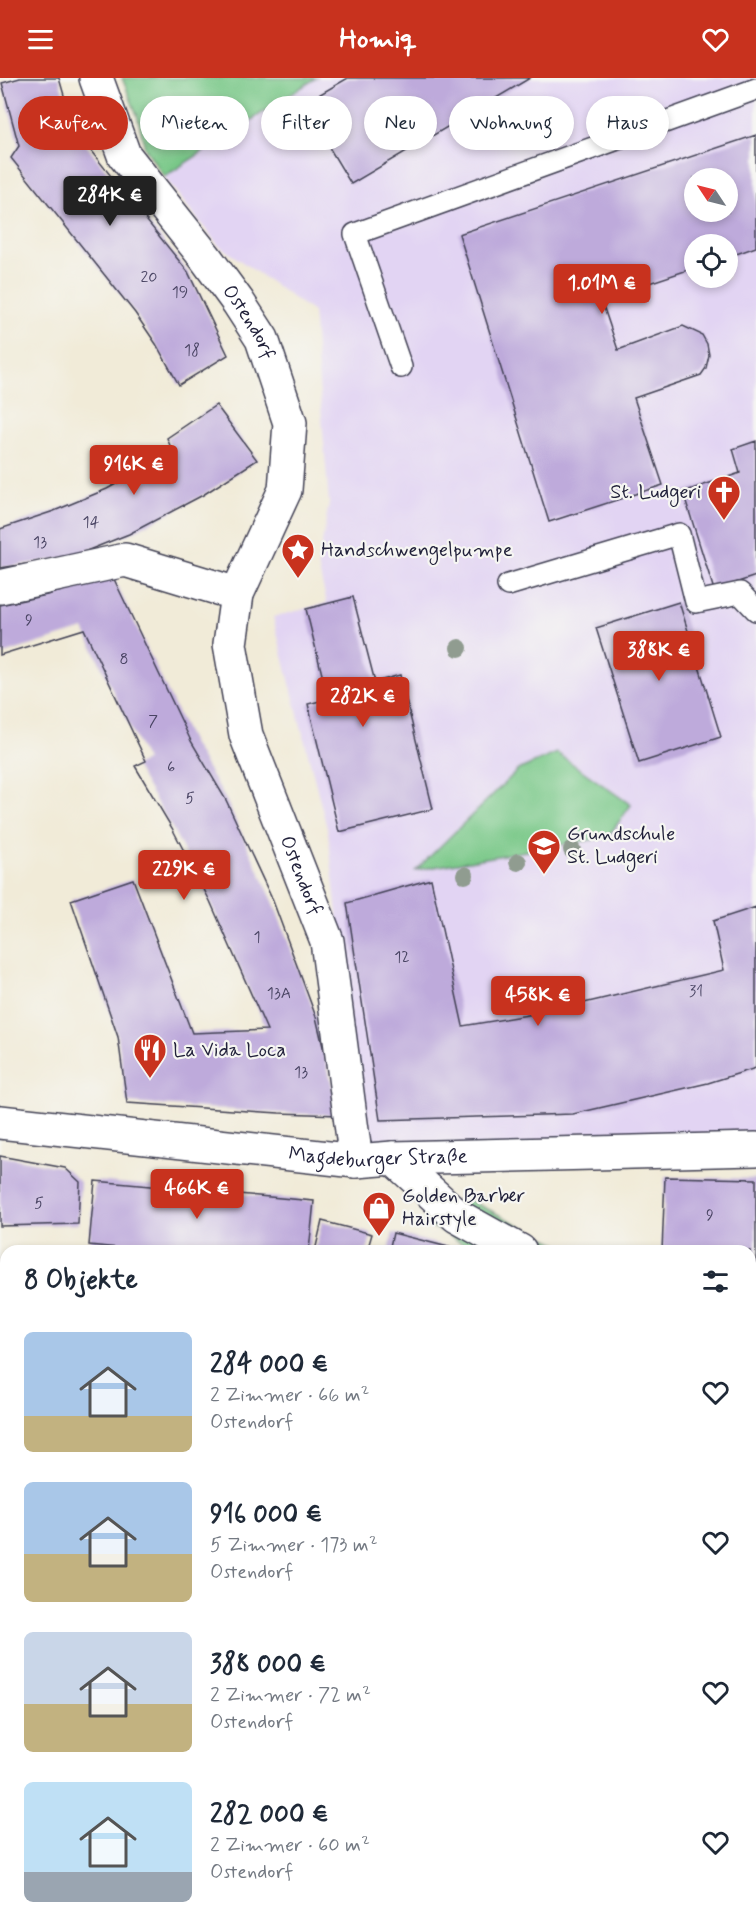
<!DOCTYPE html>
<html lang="de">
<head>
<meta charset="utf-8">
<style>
  :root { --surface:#fff; --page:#f6f6f7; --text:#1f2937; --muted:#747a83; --accent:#c8321e }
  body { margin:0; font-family:Mynerve,sans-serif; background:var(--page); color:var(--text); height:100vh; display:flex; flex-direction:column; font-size:22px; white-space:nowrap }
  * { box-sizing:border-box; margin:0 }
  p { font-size:20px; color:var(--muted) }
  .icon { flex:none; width:33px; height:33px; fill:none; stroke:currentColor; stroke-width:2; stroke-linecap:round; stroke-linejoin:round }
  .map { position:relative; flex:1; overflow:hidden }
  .side { position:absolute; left:0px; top:1167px; width:756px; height:684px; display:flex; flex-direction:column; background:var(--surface); border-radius:18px 18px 0 0; box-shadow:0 3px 9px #0003 }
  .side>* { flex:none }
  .guide { position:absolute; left:18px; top:18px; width:720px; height:54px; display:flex; gap:12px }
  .needle { width:39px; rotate:305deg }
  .tools { position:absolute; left:684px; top:90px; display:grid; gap:12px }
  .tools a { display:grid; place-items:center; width:54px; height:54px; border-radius:50%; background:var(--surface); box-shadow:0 3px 9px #0003; font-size:30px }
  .price { position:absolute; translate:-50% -51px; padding:0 14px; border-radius:6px; background:var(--accent); color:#fff; font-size:20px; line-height:39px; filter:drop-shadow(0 2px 3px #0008) }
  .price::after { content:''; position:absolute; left:50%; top:36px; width:18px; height:14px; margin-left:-9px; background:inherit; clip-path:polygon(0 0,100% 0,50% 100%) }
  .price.active { background:#222; color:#fff }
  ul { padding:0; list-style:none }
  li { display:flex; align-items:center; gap:18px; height:150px; padding:0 24px }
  li span { display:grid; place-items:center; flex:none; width:168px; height:120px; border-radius:9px; color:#555 }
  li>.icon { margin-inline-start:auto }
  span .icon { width:72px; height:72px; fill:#fffc; stroke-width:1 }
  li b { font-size:26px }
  h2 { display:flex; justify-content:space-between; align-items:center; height:72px; padding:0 24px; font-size:26px }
  .tag { padding:0 21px; border-radius:27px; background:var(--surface); box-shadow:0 3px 9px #0003; font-size:21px; line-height:54px }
  .tag.active { background:var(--accent); color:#fff }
  header { display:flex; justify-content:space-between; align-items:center; height:78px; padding:0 24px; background:var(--accent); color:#fff; font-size:27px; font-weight:700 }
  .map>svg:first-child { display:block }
</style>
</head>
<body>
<header><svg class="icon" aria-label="menu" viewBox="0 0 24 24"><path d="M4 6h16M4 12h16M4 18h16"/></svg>Homiq<svg class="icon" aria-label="heart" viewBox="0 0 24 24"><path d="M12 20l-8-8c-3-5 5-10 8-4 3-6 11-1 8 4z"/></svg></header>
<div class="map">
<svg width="756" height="1851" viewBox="0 0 756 1851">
  <rect width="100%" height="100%" fill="#f6f6f2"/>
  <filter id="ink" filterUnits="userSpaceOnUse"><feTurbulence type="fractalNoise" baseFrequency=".0167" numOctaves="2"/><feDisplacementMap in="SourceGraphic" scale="12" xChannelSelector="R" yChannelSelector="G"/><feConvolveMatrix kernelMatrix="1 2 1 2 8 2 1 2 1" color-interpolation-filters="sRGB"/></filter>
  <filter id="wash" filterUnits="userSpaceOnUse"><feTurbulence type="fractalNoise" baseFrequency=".008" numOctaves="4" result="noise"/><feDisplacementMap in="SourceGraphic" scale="24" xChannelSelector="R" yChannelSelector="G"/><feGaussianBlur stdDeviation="1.35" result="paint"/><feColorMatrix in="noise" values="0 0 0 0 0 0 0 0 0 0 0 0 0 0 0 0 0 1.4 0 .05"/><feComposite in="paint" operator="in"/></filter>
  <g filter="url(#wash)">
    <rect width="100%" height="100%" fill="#f1ebd8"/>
    <!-- built -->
    <path fill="#e2d4f3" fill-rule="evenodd" d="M316,0H756V1082L368,1089L361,1055L328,754L273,539L327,525L318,488L329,425L313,234L218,167L164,99ZM694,100H728V134H694ZM694,166H728V200H694Z"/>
    <!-- green -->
    <path fill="#79c888" stroke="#4e7562" stroke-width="1.5" d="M122,0H316L164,99L145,70L137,37Z
      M557,675L631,727L608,759L416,792L518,692Z
      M465,1120L572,1173H475L440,1152L425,1147Z
      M0,1292L6,1294V1448L0,1458Z"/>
    <g id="blocks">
      <!-- building -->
      <path fill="#beaadb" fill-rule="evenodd" d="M20,0H59L74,52L188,194L228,277L179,307L156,266L135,235L11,80L19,68L2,5Z
        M348,0H530L351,106L303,26Z
        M756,57V169L728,179V166H694V190L601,221L618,272L683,248L702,257L707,266L709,277L706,290L701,297L634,320L663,407L549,444L459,156ZM694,100H728V134H694Z
        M216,327L257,382L203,417L129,456L71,479L0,490V451L54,433L107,411L173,375L167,360Z
        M756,363V498L714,512L683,414L740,395L733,371Z
        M113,499L191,663L226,722L273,823L316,939L339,1037L279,1035L127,1025L118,959L71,822L133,801L192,955L267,952L210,823L172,750L135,688L146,683L84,551L0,577V527L47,517Z
        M353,519L375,604L400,597L433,731L339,754L308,626L328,621L306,531Z
        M679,524L721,659L639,685L596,550Z
        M431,801L463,948L546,934L724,892L713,843L756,829V990L708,1005L573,1036L380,1042L347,825Z
        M0,1078L65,1090L80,1104L78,1146L0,1148Z
        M665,1099L756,1101V1192H750V1173H662Z
        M95,1103L314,1123L309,1173H148L89,1167Z
        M322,1143L372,1156L367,1173H315Z
        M393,1155L456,1171L454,1173H389Z
        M750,1385L756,1391V1465L750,1469Z
        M6,1473V1787L0,1796V1482Z
        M756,1476V1591L750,1594V1479Z
        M0,1813L6,1817V1845H52L62,1851H0Z
        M213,1845H326L333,1851H208Z
        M367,1845H568L563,1851H376Z"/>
    </g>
  </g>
  <g filter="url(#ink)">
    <use href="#blocks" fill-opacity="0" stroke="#414053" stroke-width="1.5"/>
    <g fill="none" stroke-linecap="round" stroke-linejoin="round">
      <defs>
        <path id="lane" d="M401,289L355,156L756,11
          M508,507L679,456L696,524L740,515L756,532"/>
        <g id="street">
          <path id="s1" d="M96,0L124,77L205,179L238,224L262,261L290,345L285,412L237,516L230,566L246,657L327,863L356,1083"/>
          <path d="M0,509L125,482L237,516"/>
          <path id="s2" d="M0,1044L356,1083L393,1080L756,1071"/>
          <path d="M393,1080L457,1138L520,1173"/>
          <path d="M0,1259L6,1260"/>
          <path d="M750,1339L756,1345"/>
          <path d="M162,1851L167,1845"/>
        </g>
      </defs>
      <!-- lane casing -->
      <use href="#lane" stroke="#414053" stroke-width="24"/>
      <!-- street casing -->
      <use href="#street" stroke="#414053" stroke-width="36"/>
      <!-- lane -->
      <use href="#lane" stroke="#fff" stroke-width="21"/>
      <!-- street -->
      <use href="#street" stroke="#fff" stroke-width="33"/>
    </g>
    <!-- trees -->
    <g fill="#909c90">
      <circle cx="459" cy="570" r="9"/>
      <circle cx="572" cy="772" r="9"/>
      <circle cx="518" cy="784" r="9"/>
      <circle cx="465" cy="797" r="9"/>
    </g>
  </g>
  <!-- icons -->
  <defs>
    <symbol id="church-pin" viewBox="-11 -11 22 30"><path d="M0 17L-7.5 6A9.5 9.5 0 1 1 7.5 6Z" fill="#c8321e" stroke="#f6f6f2"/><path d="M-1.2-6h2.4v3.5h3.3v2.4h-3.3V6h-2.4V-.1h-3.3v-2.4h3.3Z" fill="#fff"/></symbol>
    <symbol id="sight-pin" viewBox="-11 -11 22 30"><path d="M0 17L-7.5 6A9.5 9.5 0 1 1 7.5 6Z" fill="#c8321e" stroke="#f6f6f2"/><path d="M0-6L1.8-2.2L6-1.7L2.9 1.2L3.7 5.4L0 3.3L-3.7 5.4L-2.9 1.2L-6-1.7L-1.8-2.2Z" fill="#fff"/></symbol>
    <symbol id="school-pin" viewBox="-11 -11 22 30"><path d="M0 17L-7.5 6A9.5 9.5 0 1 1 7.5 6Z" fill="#c8321e" stroke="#f6f6f2"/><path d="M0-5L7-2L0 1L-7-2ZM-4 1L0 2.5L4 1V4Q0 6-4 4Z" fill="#fff"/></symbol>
    <symbol id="restaurant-pin" viewBox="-11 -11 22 30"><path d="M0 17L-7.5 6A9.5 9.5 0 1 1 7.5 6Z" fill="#c8321e" stroke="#f6f6f2"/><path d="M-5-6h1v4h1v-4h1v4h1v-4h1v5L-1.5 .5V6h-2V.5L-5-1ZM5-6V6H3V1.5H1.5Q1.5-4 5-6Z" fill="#fff"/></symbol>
    <symbol id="shop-pin" viewBox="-11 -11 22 30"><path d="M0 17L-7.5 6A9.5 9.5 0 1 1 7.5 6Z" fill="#c8321e" stroke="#f6f6f2"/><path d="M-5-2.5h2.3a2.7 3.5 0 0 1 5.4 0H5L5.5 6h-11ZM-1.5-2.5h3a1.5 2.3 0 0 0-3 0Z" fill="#fff"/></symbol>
  </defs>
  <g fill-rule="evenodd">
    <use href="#church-pin" x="705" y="395" width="38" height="52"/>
    <use href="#sight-pin" x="279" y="453" width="38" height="52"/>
    <use href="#school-pin" x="525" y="749" width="38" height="52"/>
    <use href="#restaurant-pin" x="131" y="953" width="38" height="52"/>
    <use href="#shop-pin" x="360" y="1111" width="38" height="52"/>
  </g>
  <g text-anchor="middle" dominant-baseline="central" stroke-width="4.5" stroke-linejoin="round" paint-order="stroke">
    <!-- number labels -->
    <g font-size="16" fill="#494463">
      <text x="149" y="199">20</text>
      <text x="180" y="214">19</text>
      <text x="192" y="272">18</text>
      <text x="91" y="444">14</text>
      <text x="40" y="464">13</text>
      <text x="29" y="542">9</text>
      <text x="124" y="581">8</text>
      <text x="153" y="643">7</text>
      <text x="171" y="689">6</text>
      <text x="190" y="720">5</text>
      <text x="257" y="859">1</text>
      <text x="402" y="879">12</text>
      <text x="696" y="913">31</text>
      <text x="279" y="915">13A</text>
      <text x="301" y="994">13</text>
      <text x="39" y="1125">5</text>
      <text x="710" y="1137">9</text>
    </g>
    <!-- street labels -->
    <g font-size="20" fill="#22223b" stroke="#f6f6f2">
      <text stroke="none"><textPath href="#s1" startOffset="291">Ostendorf</textPath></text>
      <text stroke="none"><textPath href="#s1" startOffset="876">Ostendorf</textPath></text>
      <text stroke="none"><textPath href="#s2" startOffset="380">Magdeburger Straße</textPath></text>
    </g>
    <!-- poi labels -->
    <g font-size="20" fill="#22223b" stroke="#f6f6f2" text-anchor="start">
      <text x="701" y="414" text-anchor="end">St. Ludgeri</text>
      <text x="321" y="472">Handschwengelpumpe</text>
      <text x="567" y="756">Grundschule<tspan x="567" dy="23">St. Ludgeri</tspan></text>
      <text x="173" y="972">La Vida Loca</text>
      <text x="402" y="1118">Golden Barber<tspan x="402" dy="23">Hairstyle</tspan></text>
    </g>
  </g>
</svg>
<div class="tools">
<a><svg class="needle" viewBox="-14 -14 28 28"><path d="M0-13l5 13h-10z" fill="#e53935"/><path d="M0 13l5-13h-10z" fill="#747a83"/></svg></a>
<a><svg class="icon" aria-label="locate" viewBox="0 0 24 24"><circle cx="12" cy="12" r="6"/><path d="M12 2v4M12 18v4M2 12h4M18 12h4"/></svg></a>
</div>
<b class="price active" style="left:110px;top:149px">284K €</b>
<b class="price" style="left:602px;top:237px">1.01M €</b>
<b class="price" style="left:134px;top:418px">916K €</b>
<b class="price" style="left:659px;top:604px">388K €</b>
<b class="price" style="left:363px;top:650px">282K €</b>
<b class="price" style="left:184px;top:823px">229K €</b>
<b class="price" style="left:538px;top:949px">458K €</b>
<b class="price" style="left:197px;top:1142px">466K €</b>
<div class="guide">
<a class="tag active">Kaufen</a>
<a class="tag">Mieten</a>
<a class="tag">Filter</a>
<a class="tag">Neu</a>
<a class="tag">Wohnung</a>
<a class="tag">Haus</a>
</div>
<section class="side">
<h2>8 Objekte<svg class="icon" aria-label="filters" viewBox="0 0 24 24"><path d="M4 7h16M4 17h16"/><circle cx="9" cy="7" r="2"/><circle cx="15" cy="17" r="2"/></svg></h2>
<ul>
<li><span style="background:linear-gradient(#a9c7e8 70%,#c2b280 0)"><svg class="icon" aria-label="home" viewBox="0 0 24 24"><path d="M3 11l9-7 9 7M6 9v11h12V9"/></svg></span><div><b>284 000 €</b><p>2 Zimmer · 66 m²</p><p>Ostendorf</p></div><svg class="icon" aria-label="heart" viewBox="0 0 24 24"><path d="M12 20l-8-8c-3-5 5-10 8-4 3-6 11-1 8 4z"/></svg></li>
<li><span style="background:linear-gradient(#a9c7e8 60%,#c2b280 0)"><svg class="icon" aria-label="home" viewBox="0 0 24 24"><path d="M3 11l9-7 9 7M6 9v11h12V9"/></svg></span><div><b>916 000 €</b><p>5 Zimmer · 173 m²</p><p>Ostendorf</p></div><svg class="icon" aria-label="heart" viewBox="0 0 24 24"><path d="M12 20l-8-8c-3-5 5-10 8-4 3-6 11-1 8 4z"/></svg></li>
<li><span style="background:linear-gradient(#c9d6e8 60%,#c2b280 0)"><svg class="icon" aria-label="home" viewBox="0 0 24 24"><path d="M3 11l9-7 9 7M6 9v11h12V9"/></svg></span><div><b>388 000 €</b><p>2 Zimmer · 72 m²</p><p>Ostendorf</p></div><svg class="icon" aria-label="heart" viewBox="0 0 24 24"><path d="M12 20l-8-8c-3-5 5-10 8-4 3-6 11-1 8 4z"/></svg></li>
<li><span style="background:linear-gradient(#bfe0f5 75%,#9aa5b1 0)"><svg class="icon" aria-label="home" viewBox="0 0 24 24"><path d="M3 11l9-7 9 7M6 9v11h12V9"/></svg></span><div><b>282 000 €</b><p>2 Zimmer · 60 m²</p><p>Ostendorf</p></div><svg class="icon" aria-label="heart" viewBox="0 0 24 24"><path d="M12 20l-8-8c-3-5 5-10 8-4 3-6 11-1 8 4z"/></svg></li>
</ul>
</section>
</div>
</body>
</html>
